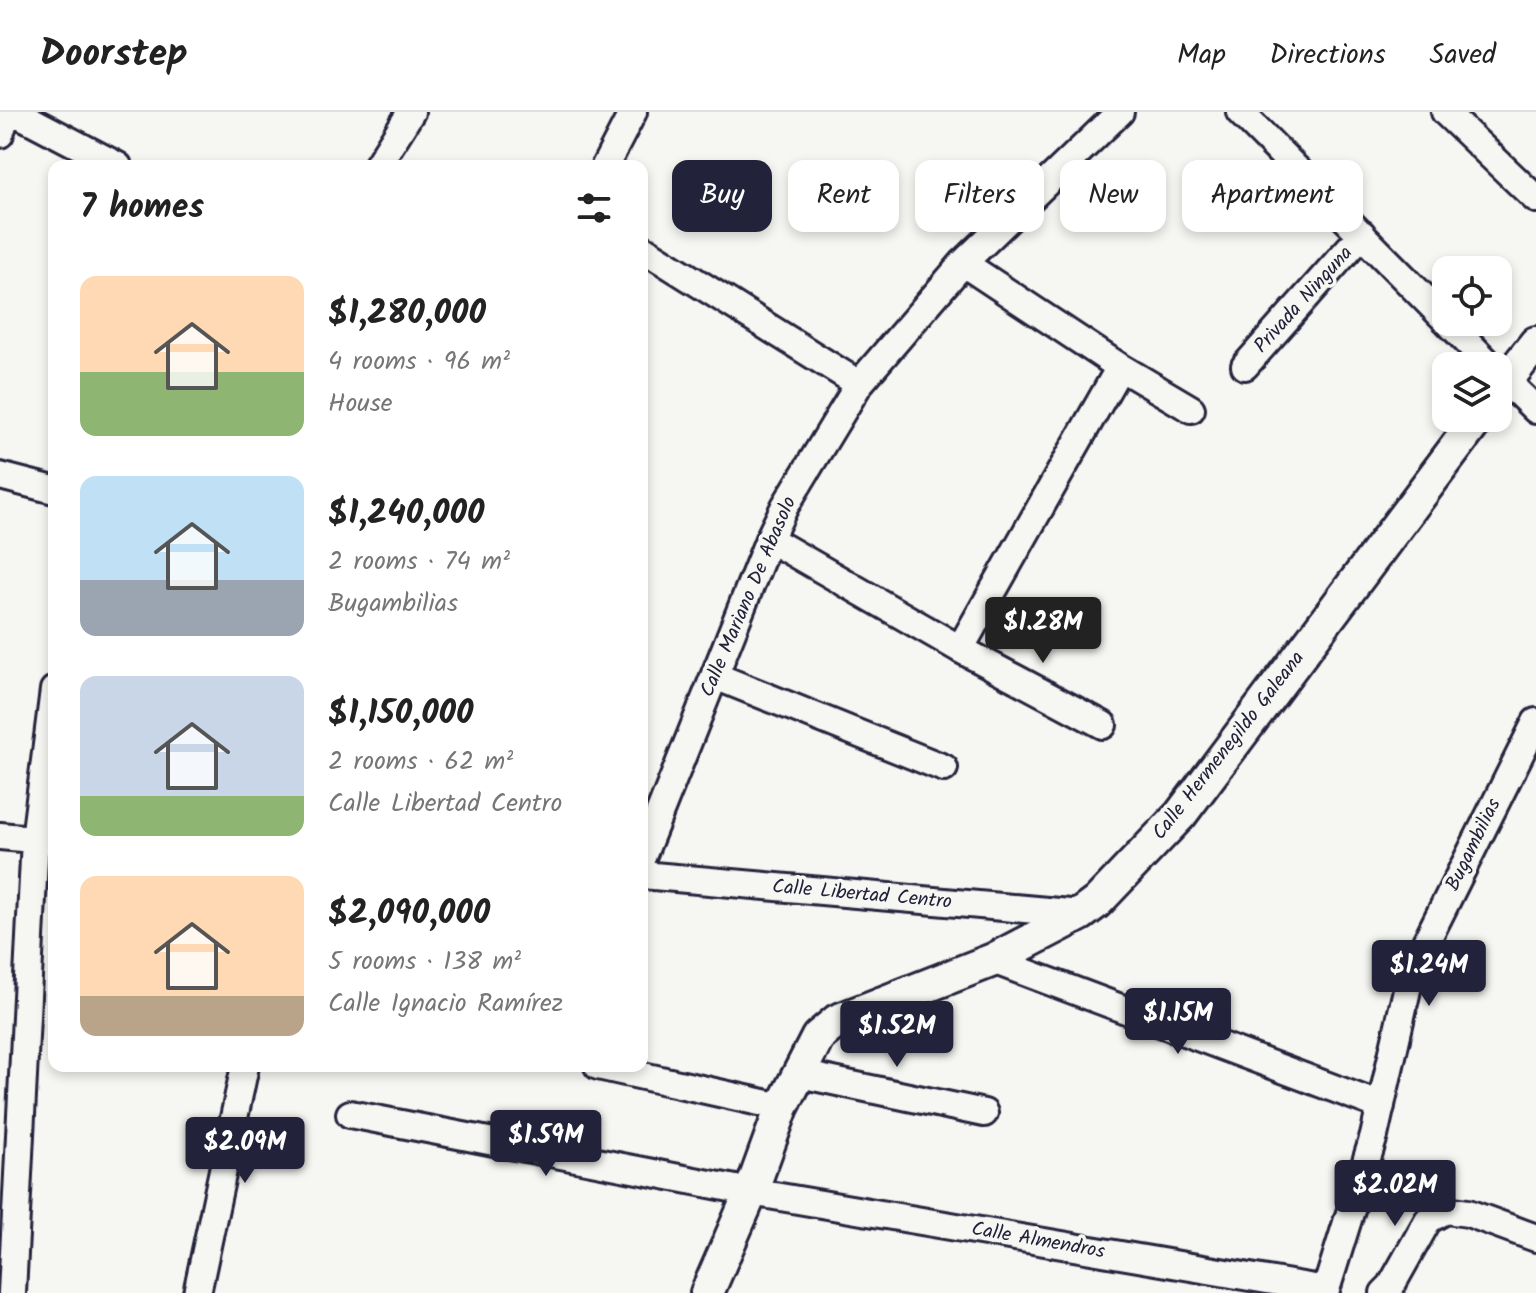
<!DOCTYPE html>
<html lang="en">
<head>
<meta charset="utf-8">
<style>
  :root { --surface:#fff; --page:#f6f6f6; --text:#222; --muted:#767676; --line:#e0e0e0; --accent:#22223b }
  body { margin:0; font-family:Kalam,sans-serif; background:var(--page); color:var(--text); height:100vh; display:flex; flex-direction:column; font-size:30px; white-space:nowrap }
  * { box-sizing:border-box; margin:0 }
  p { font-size:26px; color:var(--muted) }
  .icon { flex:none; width:44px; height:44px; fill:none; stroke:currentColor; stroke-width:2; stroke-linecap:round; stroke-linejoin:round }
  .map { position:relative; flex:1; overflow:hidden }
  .side { position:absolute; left:48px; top:48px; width:600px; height:912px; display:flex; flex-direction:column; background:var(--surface); border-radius:16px; box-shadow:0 4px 12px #0003 }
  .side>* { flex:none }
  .guide { position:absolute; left:672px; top:48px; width:744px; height:72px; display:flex; gap:16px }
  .fabs { position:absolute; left:1432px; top:144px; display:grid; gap:16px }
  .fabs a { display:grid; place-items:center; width:80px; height:80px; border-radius:16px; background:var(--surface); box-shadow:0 4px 12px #0003; font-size:40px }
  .price { position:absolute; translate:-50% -68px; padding:0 18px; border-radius:8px; background:var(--accent); color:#fff; font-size:26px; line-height:52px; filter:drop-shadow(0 2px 4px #0008) }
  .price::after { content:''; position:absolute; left:50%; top:48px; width:24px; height:18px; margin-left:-12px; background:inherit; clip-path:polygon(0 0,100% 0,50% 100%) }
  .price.selected { background:#222; color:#fff }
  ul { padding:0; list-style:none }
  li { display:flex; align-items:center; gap:24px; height:200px; padding:0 32px }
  li span { display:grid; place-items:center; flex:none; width:224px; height:160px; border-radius:16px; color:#555 }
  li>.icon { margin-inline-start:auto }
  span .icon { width:96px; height:96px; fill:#fffc; stroke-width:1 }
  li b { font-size:34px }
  h2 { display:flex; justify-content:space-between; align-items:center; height:96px; padding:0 32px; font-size:34px }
  .tag { padding:0 28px; border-radius:16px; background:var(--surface); box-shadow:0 4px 12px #0003; font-size:28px; line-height:72px }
  .tag.selected { background:var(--accent); color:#fff }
  header { display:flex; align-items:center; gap:48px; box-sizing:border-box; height:112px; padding:0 40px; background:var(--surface); border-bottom:2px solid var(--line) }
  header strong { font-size:38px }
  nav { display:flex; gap:44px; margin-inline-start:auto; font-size:28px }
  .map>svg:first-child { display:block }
</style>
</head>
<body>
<header>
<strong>Doorstep</strong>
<nav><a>Map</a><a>Directions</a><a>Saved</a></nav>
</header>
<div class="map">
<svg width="1536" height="1181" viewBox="0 0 1536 1181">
  <rect width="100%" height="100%" fill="#f6f6f2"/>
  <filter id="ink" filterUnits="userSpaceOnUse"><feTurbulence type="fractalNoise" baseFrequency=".0125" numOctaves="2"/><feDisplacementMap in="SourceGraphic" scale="16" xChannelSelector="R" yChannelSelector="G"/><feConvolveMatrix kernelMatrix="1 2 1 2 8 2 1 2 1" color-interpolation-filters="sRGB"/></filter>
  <g filter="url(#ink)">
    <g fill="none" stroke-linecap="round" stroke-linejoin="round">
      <defs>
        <path id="minor" d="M15,0L118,54
          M1240,0L1446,208
          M1445,0L1536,87
          M0,22L7,0
          M377,54L411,0
          M605,54L633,0
          M642,136L859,272
          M963,151L1120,255L1191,297
          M1448,210L1491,254
          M1245,254L1362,122
          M1498,261L1536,298
          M0,364L54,378
          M769,427L960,537L1103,613
          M960,537L1120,255
          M715,564L944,656
          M0,724L54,729
          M642,745L769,427L785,394L859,272L963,151L1120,0
          M642,763L1081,802
          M993,848L1381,994
          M598,954L782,995
          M800,962L984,1001
          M350,1002L751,1080L1326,1178
          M12,1181L35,727L54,578
          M197,1181L245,954
          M1325,1181L1374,1024L1411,860L1536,610
          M1384,1181L1391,1174L1428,1108L1446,1098L1468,1101L1536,1126"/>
        <path id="tertiary" d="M1498,279L1536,231
          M707,1181L751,1080L782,995L818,925L837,909L993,848L1081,802L1097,790L1181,702L1478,306"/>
      </defs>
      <!-- minor casing -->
      <use href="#minor" stroke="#22223b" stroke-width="32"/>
      <!-- tertiary casing -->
      <use href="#tertiary" stroke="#22223b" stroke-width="38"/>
      <!-- minor -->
      <use href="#minor" stroke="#f6f6f2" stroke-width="26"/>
      <!-- tertiary -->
      <use href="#tertiary" stroke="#f6f6f2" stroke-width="32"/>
    </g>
  </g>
  <g text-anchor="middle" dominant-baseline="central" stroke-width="7" stroke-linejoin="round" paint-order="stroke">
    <!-- street labels -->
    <g font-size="20" fill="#22223b" stroke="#f6f6f2">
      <text transform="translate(1304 188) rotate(-48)">Privada Ninguna</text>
      <text transform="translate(749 485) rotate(-67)">Calle Mariano De Abasolo</text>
      <text transform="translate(1229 634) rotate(-52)">Calle Hermenegildo Galeana</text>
      <text transform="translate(1474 733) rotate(-64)">Bugambilias</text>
      <text transform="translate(862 783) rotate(5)">Calle Libertad Centro</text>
      <text transform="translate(1038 1129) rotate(10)">Calle Almendros</text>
    </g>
  </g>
</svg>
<div class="fabs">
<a><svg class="icon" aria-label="locate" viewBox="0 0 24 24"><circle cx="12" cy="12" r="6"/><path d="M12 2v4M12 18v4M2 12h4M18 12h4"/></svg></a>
<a><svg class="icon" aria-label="layers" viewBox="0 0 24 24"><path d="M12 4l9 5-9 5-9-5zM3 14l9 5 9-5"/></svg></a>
</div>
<b class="price selected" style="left:1043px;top:553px">$1.28M</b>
<b class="price" style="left:1429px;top:896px">$1.24M</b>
<b class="price" style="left:1178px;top:944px">$1.15M</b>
<b class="price" style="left:897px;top:957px">$1.52M</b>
<b class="price" style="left:546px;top:1066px">$1.59M</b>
<b class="price" style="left:245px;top:1073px">$2.09M</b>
<b class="price" style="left:1395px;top:1116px">$2.02M</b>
<div class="guide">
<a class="tag selected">Buy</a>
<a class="tag">Rent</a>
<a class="tag">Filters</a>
<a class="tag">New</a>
<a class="tag">Apartment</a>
</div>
<section class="side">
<h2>7 homes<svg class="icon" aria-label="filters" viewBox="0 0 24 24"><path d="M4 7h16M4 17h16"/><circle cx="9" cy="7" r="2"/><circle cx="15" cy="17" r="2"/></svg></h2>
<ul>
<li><span style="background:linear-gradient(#ffd9b3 60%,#8fb573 0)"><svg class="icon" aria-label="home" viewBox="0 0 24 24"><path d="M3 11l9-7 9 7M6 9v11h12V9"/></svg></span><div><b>$1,280,000</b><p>4 rooms · 96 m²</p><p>House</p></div></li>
<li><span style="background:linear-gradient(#bfe0f5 65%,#9aa5b1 0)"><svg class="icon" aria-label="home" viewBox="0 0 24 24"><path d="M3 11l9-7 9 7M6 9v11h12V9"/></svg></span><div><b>$1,240,000</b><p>2 rooms · 74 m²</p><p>Bugambilias</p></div></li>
<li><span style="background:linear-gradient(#c9d6e8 75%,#8fb573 0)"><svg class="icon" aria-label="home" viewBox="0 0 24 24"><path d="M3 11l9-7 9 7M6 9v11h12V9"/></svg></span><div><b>$1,150,000</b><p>2 rooms · 62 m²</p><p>Calle Libertad Centro</p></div></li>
<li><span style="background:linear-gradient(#ffd9b3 75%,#b9a48a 0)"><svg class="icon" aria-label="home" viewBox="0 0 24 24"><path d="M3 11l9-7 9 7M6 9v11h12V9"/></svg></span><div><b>$2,090,000</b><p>5 rooms · 138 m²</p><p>Calle Ignacio Ramírez</p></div></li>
</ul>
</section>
</div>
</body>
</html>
